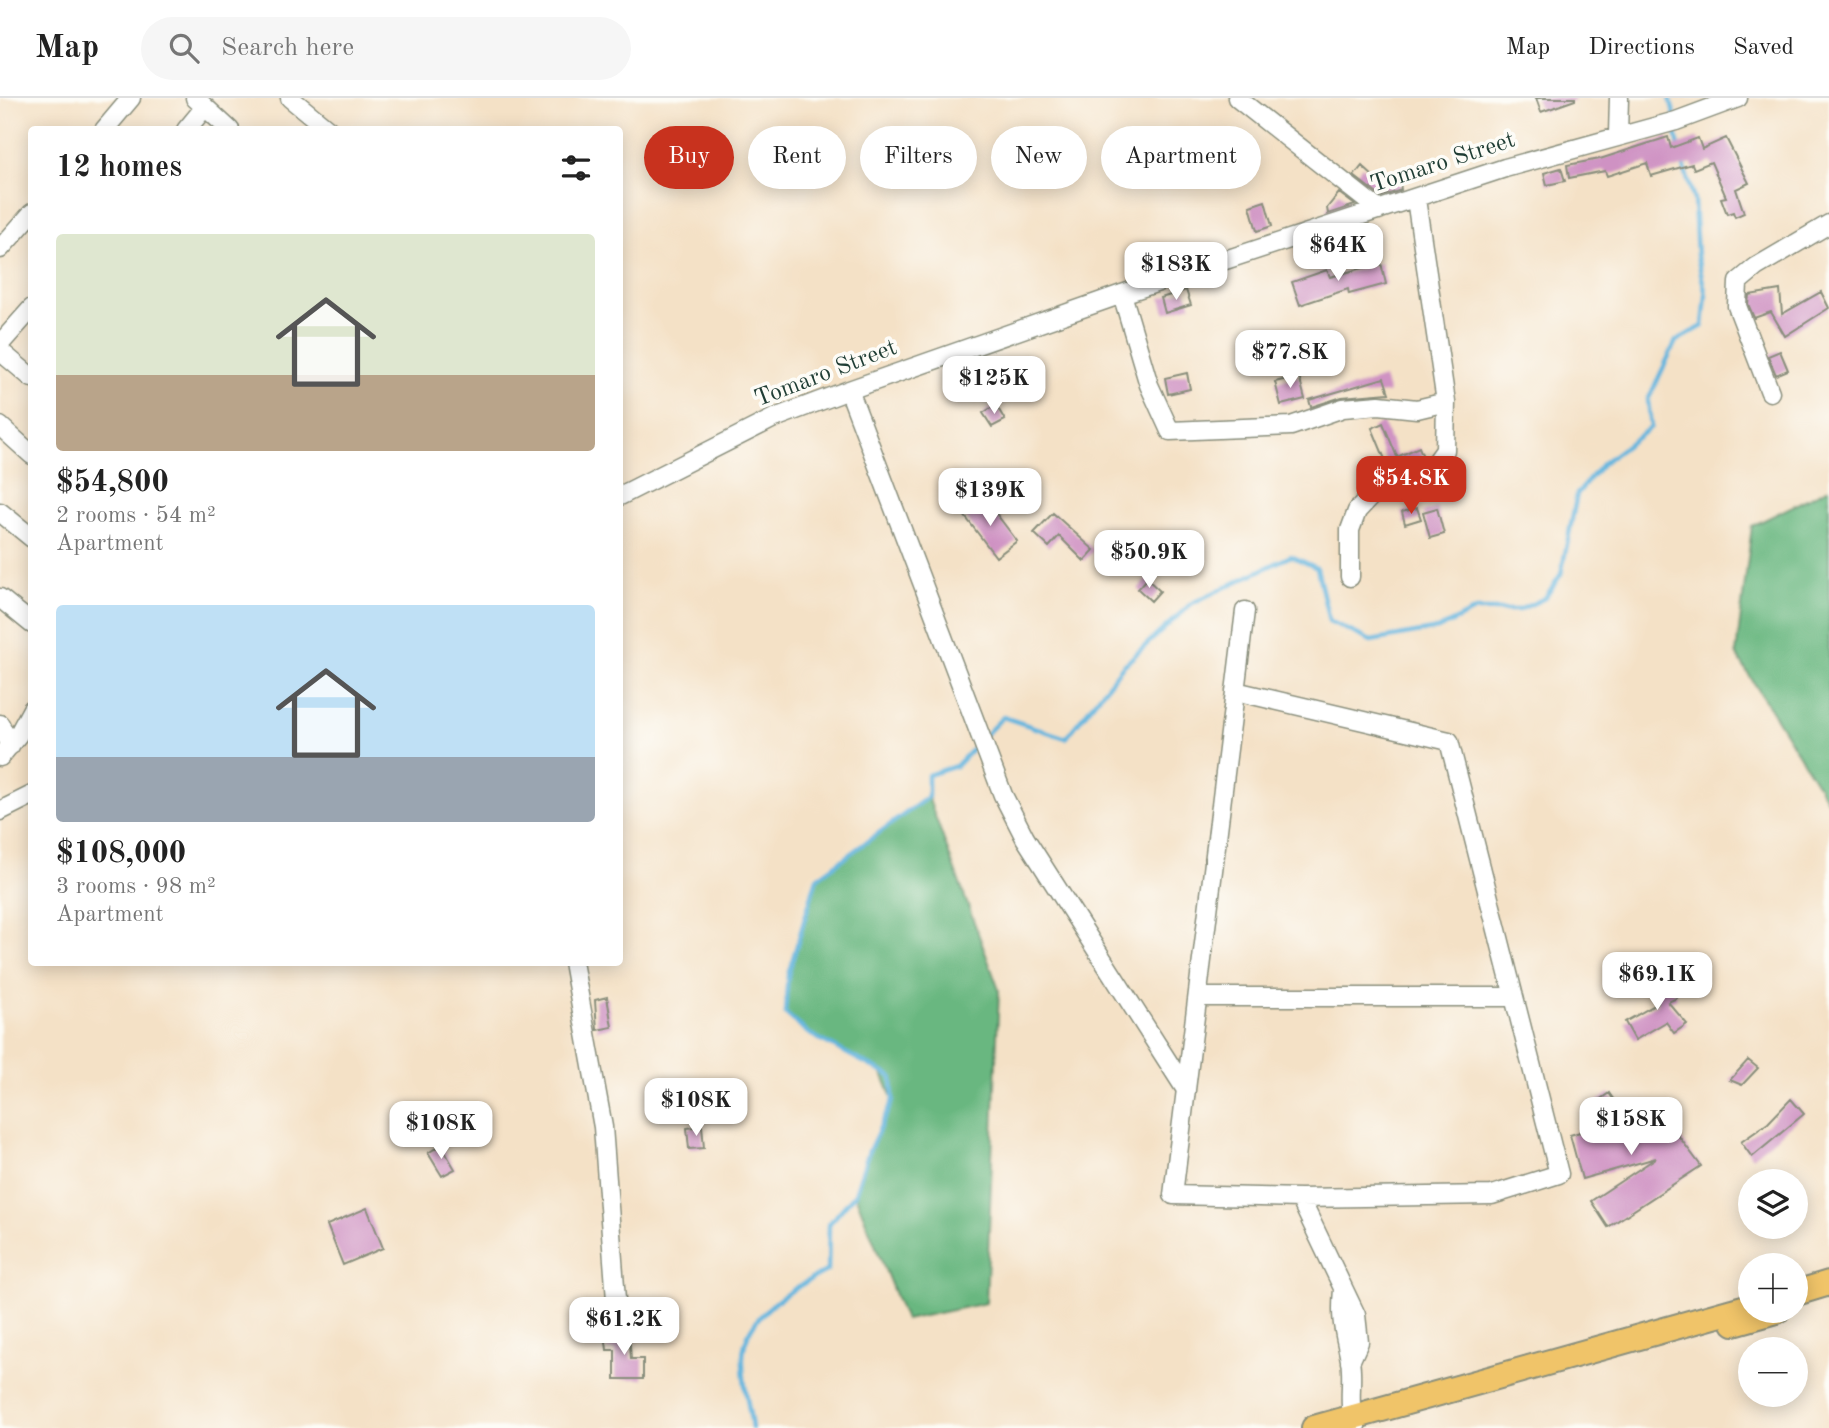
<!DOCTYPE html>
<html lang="en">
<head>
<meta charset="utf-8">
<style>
  :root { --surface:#fff; --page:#f6f6f6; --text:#222; --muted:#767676; --line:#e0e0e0; --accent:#c8321e }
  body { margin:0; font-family:"Old Standard TT",serif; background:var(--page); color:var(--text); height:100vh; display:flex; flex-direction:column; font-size:26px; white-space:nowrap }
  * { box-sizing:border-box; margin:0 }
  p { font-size:23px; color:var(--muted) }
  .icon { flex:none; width:38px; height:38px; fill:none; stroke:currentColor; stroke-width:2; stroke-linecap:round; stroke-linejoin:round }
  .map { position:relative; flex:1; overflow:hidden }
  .panel { position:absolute; left:28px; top:28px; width:595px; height:840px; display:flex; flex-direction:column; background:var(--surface); border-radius:7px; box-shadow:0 4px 18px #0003 }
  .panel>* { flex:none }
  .guide { position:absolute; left:644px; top:28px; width:665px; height:63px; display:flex; gap:14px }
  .controls { position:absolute; left:1738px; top:1071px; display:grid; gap:14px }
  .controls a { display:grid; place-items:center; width:70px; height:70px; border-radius:50%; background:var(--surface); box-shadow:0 4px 18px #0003; font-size:35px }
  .price { position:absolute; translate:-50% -60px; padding:0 16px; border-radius:14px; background:#fff; color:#222; font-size:23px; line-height:46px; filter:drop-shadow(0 2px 4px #0008) }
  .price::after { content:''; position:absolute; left:50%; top:42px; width:21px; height:16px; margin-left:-10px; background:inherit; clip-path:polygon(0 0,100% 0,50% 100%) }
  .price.on { background:var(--accent); color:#fff }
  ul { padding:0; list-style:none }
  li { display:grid; align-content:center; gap:14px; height:371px; padding:0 28px }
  li span { display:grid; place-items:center; height:217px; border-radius:7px; color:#555 }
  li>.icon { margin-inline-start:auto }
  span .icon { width:126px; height:126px; fill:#fffc; stroke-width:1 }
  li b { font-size:30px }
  h2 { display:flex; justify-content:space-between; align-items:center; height:84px; padding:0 28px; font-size:30px }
  .tag { padding:0 24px; border-radius:32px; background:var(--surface); box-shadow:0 4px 18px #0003; font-size:24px; line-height:63px }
  .tag.on { background:var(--accent); color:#fff }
  header { display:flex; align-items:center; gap:42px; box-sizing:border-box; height:98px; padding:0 35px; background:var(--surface); border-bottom:2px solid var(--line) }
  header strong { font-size:33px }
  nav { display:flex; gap:38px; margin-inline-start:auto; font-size:24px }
  .search { width:490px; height:63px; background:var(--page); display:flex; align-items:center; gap:18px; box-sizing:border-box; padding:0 24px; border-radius:38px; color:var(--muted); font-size:26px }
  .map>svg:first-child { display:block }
</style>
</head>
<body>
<header>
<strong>Map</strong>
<div class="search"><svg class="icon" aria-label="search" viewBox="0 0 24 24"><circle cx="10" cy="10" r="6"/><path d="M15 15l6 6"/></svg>Search here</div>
<nav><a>Map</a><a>Directions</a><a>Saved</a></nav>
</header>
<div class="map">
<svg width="1829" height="1330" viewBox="0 0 1829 1330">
  <rect width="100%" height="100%" fill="#fdfcf7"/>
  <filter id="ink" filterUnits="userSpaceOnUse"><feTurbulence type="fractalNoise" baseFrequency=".0143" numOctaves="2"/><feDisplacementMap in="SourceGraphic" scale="14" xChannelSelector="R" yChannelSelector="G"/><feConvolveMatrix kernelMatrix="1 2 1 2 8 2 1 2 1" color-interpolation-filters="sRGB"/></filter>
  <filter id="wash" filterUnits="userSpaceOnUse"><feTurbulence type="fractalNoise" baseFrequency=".00686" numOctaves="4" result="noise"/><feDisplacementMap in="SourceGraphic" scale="28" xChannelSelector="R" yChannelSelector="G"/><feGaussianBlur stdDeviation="1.57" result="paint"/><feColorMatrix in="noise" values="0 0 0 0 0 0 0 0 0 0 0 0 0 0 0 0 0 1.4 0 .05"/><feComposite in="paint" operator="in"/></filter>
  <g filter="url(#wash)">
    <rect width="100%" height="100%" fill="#f4e1c6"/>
    <!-- forest -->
    <path fill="#69b780" stroke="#447a5a" stroke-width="2" d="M1829,390V705L1736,556L1752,428Z
      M928,699L999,892L986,1205L905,1222L855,1096L869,1053L893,1002L881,973L808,935L785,915L788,877L817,780Z"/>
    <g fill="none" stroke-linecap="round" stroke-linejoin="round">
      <!-- stream -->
      <path stroke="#63b5de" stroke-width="4.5" d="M1670,0L1675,19
        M1675,28L1679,50
        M985,637L1003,619L1066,640L1122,569L1192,505L1291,458L1317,470L1329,523L1371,543L1438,531L1476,512H1519L1545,500L1561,476L1577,396L1603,365L1651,329L1648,302L1676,243L1703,228L1706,197L1697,158L1694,102L1683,65
        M752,1330C749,1307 742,1282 743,1259C744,1215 796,1189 828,1172L829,1126L855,1096L869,1053L893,1002L892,979L808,935L785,915L788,877L817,780L928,699V677L956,668L979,644"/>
    </g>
    <g id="blocks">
      <!-- building -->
      <path fill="#cf92c3" d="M1536,0H1575V2L1541,14Z
        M1668,39L1671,50L1698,40L1702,51L1726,40L1749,85L1736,91L1744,115L1735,119L1733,114L1727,116L1721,100L1726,99L1711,64L1694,71L1692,66L1651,78L1647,65L1607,78L1605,73L1569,80L1567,67L1600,61Z
        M1362,68L1376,81L1399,78L1401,92L1381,99L1354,78Z
        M1561,70L1565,83L1547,87L1544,75Z
        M1339,95L1355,107L1328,116L1327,110Z
        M1265,103L1272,128L1257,133L1250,108Z
        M1381,165L1386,186L1349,196L1348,191L1300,207L1292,184L1327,172L1330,179Z
        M1186,192L1191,207L1165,215L1161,200Z
        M1780,192L1782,216L1821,194L1829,210L1785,238L1771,214L1754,220L1748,206L1749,197Z
        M1780,253L1788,272L1776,277L1768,258Z
        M1187,275L1190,291L1168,296L1165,280Z
        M1299,278L1305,301L1281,307L1275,284Z
        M1384,280L1389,295L1342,299L1311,309L1309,302Z
        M996,307L1005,322L992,329L983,315Z
        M1383,325L1397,359L1419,349L1424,361L1391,376L1372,330Z
        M985,401L1017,443L996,459L964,417Z
        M1417,410L1421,421L1405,426L1402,414Z
        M1437,410L1444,436L1430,440L1423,414Z
        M1053,415L1094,452L1084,463L1059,438L1049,449L1034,435Z
        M1147,481L1160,493L1151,503L1138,491Z
        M1666,879L1677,900L1668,904L1687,926L1674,935L1666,924L1635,942L1625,924L1658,905L1650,887Z
        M607,899L612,929L597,932L595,902Z
        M1748,962L1758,970L1742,987L1730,982Z
        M1609,995L1628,1022L1653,1004L1701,1068L1608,1129L1591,1103L1656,1060L1582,1081L1570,1037L1604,1027L1591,1008Z
        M1791,1001L1804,1016L1752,1059L1741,1044L1768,1025Z
        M702,1028L704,1050L689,1051L687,1030Z
        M441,1047L455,1071L442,1078L428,1055Z
        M367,1110L383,1150L343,1167L327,1127Z
        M629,1233L631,1261H643V1281H615V1252H607L605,1235Z"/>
    </g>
  </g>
  <g filter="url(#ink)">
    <use href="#blocks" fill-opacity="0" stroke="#8a8f7d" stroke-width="2"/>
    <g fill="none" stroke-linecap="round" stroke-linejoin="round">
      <defs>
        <path id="minor" d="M290,0L329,32
          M1237,0L1379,112
          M205,9L230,32
          M104,32L131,0
          M186,32L205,9L195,0
          M1618,37L1619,0
          M0,151L32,115
          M1122,196L1149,287L1170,333L1291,328L1343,310L1379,307L1417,311L1446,304
          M0,246L32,210
          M0,253L32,280
          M849,292L1003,697L1025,740L1186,992
          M1770,294L1737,208L1738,184L1756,169L1829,126
          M0,328L32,357
          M620,398L772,321L849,292L1122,196L1505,70L1676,23L1738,0
          M0,414L32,440
          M1350,479V432L1357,413L1371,398L1432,370L1445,352L1446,304L1416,101
          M0,500L32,526
          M1235,593L1449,643L1559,1076L1492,1097L1300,1100L1173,1097L1245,513
          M0,626L10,648
          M0,659L18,637L32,611
          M0,713L32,697
          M573,864L603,1029L617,1215
          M1198,899H1514
          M1300,1100L1356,1217L1359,1244L1350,1264
          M1343,1191C1340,1224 1344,1231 1350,1262C1354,1285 1346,1306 1356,1328"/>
        <path id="highway" d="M1796,1195L1829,1185
          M1734,1225L1777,1213
          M1314,1330L1750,1208"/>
      </defs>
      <!-- minor casing -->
      <use href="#minor" stroke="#8a8f7d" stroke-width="21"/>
      <!-- highway casing -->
      <use href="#highway" stroke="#8a8f7d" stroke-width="28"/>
      <!-- minor -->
      <use href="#minor" stroke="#fff" stroke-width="18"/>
      <!-- highway -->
      <use href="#highway" stroke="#f0c469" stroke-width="24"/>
    </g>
  </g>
  <g text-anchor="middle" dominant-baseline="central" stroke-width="7" stroke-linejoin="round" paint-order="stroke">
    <!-- street labels -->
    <g font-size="24" fill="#1f3d34" stroke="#fdfcf7">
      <text transform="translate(1443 65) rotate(-18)">Tomaro Street</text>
      <text transform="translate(826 276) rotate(-21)">Tomaro Street</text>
    </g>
  </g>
</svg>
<div class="controls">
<a><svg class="icon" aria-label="layers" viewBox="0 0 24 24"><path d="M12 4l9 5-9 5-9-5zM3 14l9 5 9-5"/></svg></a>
<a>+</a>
<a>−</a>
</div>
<b class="price" style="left:1338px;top:185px">$64K</b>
<b class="price" style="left:1176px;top:204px">$183K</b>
<b class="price" style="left:1290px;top:292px">$77.8K</b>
<b class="price" style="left:994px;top:318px">$125K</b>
<b class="price on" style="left:1411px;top:418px">$54.8K</b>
<b class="price" style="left:990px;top:430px">$139K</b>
<b class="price" style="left:1149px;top:492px">$50.9K</b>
<b class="price" style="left:1657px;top:914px">$69.1K</b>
<b class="price" style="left:696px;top:1040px">$108K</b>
<b class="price" style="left:1631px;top:1059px">$158K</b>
<b class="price" style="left:441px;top:1063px">$108K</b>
<b class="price" style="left:624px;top:1259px">$61.2K</b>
<div class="guide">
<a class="tag on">Buy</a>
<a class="tag">Rent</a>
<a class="tag">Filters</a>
<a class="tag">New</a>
<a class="tag">Apartment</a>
</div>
<section class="panel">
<h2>12 homes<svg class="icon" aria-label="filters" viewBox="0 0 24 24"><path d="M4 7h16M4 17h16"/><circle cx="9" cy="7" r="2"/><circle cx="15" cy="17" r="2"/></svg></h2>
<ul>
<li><span style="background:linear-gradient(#dfe7d0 65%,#b9a48a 0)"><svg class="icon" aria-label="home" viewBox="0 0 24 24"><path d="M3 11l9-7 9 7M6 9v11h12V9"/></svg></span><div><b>$54,800</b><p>2 rooms · 54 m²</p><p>Apartment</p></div></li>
<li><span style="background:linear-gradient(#bfe0f5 70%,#9aa5b1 0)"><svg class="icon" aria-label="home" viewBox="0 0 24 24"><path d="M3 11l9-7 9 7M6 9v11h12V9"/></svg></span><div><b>$108,000</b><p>3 rooms · 98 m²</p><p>Apartment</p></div></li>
</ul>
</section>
</div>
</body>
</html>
